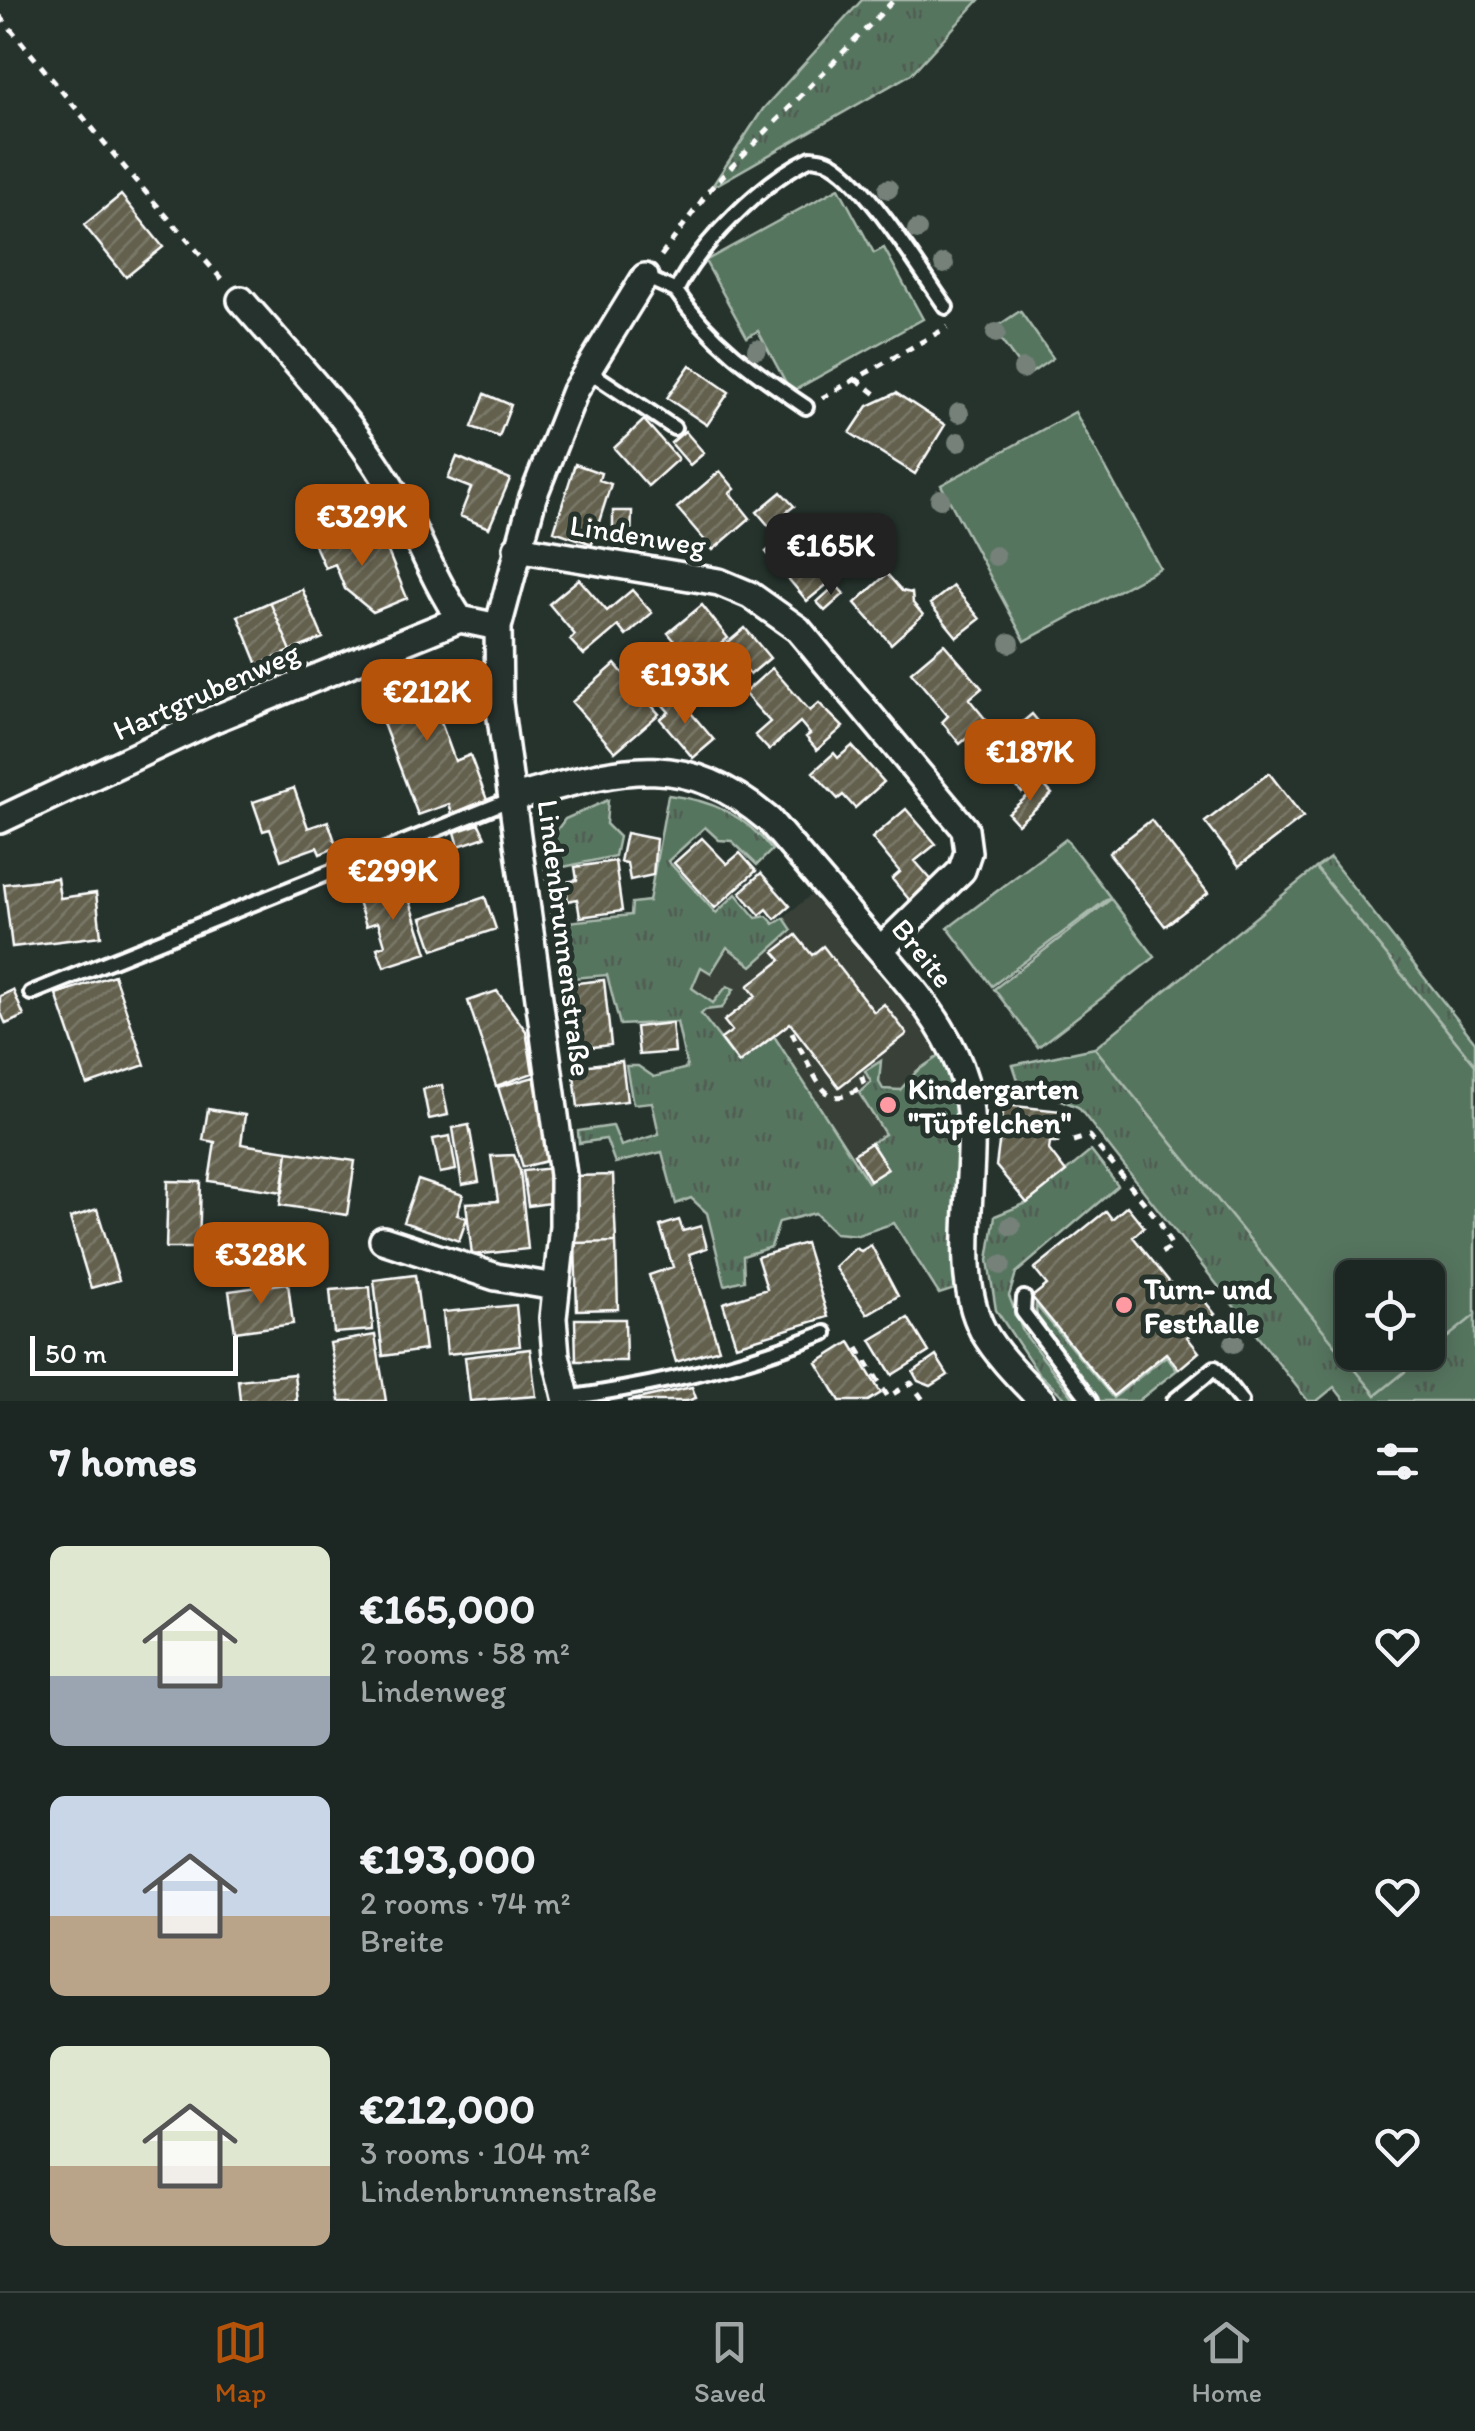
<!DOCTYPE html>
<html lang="en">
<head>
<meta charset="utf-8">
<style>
  :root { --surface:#1c2622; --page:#29322f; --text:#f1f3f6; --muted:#a0a5a5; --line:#3a4340; --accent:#b45309 }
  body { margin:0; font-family:Itim,sans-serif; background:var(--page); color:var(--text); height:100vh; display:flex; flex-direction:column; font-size:38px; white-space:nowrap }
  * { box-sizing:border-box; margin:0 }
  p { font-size:32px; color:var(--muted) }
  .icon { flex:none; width:55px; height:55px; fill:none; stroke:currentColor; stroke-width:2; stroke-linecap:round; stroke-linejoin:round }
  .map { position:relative; height:1401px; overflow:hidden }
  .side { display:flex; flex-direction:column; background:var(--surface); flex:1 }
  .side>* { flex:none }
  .controls { position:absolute; left:1335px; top:1260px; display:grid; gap:20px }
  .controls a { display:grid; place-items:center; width:110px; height:110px; border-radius:15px; background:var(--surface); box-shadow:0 5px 25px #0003,0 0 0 2px var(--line); font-size:50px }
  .scale { position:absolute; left:30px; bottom:25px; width:208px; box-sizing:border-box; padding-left:10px; border:5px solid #fff; border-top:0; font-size:28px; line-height:35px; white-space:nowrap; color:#fff; -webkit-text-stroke:8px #26332d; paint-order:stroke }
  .price { position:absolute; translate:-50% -85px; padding:0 22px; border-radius:20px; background:var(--accent); color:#fff; font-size:32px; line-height:65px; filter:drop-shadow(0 2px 5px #0008) }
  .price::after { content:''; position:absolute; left:50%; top:60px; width:30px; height:22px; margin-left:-15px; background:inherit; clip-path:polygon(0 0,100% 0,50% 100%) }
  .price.current { background:#222; color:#fff }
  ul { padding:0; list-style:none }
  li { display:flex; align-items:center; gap:30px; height:250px; padding:0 50px }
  li span { display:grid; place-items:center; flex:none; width:280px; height:200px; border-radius:15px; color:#555 }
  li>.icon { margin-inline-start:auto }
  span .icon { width:120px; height:120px; fill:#fffc; stroke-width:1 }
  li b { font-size:42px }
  h2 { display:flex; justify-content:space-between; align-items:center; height:120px; padding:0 50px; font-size:42px }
  .dock { display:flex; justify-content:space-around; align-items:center; height:140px; border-top:2px solid var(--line); background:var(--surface); font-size:28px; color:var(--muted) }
  .dock a { display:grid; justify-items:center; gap:5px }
  .dock .current { color:var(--accent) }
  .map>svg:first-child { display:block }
</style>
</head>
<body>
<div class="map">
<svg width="1475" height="1401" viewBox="0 0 1475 1401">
  <defs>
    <pattern id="grass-tufts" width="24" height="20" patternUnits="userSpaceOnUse" patternTransform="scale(2.5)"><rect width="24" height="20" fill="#56755e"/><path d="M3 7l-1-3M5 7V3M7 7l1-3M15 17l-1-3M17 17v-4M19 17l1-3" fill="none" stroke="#505c53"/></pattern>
    <pattern id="building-hatch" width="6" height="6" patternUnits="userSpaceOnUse" patternTransform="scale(2.5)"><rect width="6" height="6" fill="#63604d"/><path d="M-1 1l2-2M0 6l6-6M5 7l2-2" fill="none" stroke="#7a7868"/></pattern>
  </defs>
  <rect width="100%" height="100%" fill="#26332d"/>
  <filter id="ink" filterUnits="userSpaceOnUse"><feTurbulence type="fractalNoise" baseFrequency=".01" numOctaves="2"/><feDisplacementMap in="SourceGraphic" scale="20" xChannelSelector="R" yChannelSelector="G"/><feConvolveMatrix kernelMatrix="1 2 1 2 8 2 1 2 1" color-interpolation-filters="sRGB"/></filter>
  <g filter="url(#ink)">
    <!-- built -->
    <path fill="#384037" d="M811,895L924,1027L942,1054L961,1120L954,1264L958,1288L939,1294L774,1037L739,1063L678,984L767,916L775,924Z"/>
    <!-- grass -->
    <path fill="url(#grass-tufts)" stroke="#aabaae" stroke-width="2.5" d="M862,0H979L911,74L711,188L763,109Z
      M668,795C712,800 745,815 772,850L757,865L732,841L719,840L705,827L668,861L716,913L736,894L756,918L767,916L774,924L784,918L792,930L752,966L727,947L711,973L701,967L692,988L713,1003L727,986L734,989L722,1008L705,1010L701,1014L739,1063L774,1036L868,1182L887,1169L871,1143L885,1134L859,1093L871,1082L865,1071L881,1061L879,1082L883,1089L900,1090L917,1071L942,1054L957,1090L961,1120L954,1264L958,1288L939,1294L894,1223L858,1235L835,1233L815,1213L779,1222L771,1247L743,1256L744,1280L725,1285L707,1213L691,1198L676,1204L662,1152L615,1163L606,1139L579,1143L578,1131L613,1126L621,1146L659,1134L652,1102L633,1104L626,1066H638L654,1077L687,1068L677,1022L620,1025L607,975L561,979L542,850L565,819L608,800L606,824L619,837L615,856L559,868L568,922L631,915L632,903L649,901Z
      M1330,858L1475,1042V1065L1316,868Z
      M1095,1048L1376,1395L1475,1315V1401H1345L1334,1387L1317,1401H1308L1078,1107L1019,1083L1013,1065Z
      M1091,1151L1118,1186L1016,1273L1009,1296L1023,1332L1076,1401H1068L1038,1373L996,1310L988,1260L995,1216L1027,1203Z
      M1036,1305L1113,1398L1166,1356L1177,1370L1138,1401H1094C1078,1380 1033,1331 1036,1305Z"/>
    <!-- garden -->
    <path fill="#56755e" stroke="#aabaae" stroke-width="2.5" fill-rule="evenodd" d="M839,188L874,253L884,248L923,319L791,392L758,331L747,337L705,261Z
      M1020,311L1053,358L1027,376L993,329Z
      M1075,412L1160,568L1025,641L941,485Z
      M1066,839L1110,897L992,986L948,928Z
      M1316,868L1475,1065V1315L1376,1395L1095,1048ZM1352,1278H1428V1352H1352Z
      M1111,899L1155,957L1038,1047L994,989Z"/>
    <!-- building -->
    <path fill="url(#building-hatch)" stroke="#fff" stroke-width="2.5" d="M121,195L163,247L126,277L84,225Z
      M690,365L729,392L707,425L667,398Z
      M896,393L945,425L915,474L850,433L868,406Z
      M485,394L511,405L499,437L472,427Z
      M644,420L678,459L648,486L614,448Z
      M685,431L704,453L690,465L671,443Z
      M457,457L510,479L489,528L460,516L471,488L448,479Z
      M575,464L601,473L599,480L611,484L592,544L554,531Z
      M720,471L735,489L730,493L750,518L713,550L677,508Z
      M781,492L794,506L769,526L757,512Z
      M613,511H632L631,541H613Z
      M801,523L841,573L807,601L766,552Z
      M347,524L358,553L384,542L407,598L373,612L345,589L335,564L325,568L312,539Z
      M887,574L902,591L912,593L913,603L923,615L891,644L855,603Z
      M579,579L607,611L632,590L652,613L626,636L618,626L584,655L570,640L575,635L549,604Z
      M836,585L844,594L825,611L817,602Z
      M953,586L980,619L957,637L930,604Z
      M302,589L323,638L291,651L270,602Z
      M270,602L291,651L258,665L238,616Z
      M702,605L728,638L695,665L668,633Z
      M745,628L770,658L750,675L725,645Z
      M944,644L982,688L969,699L987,721L960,744L942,722L948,716L911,672Z
      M615,664L659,714L615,752L572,702Z
      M436,667L454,715L440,720L455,761L470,755L487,800L452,814L449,804L418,815L371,692Z
      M772,668L810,711L819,703L843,727L817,750L806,737L810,734L800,722L769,750L755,735L770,722L744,693Z
      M675,694L714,740L693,758L660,719L669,712L662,704Z
      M1032,714L1067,756L1022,793L1001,768L1006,736Z
      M852,746L884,782L855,808L843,795L838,799L813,772L834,753L838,758Z
      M1269,773L1303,817L1239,866L1205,822Z
      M1042,783L1052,794L1018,824L1008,813Z
      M294,788L308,828L328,821L337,847L320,854L317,847L281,860L270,829L263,831L253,802Z
      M906,809L936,844L915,861L935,884L912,903L892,879L900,872L872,838Z
      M1151,820L1208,893L1165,926L1109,853Z
      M479,824L485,837L459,846L455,832Z
      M626,833L656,839L653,875L630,880L627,863L620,862Z
      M702,838L727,864L740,853L756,871L715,908L674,863Z
      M615,861L622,911L580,917L577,899L568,901L565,882L577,880L575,867Z
      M761,873L790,906L775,919L767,909L760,915L740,892Z
      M57,878L60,898L96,893L101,936L12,947L4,884Z
      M403,880L427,953L384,967L377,948L385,945L378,922L366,926L356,896Z
      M485,897L496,929L433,950L422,918Z
      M796,935L812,955L823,946L874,1012L884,1004L907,1034L839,1087L790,1023L739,1063L721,1039L732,1031L724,1021L756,996L748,986L781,960L774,952Z
      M114,975L145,1065L87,1085L56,994Z
      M604,980L611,1045L574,1049L568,984Z
      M13,990L24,1016L6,1024L0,1011V996Z
      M497,991L526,1031L533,1073L496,1086L468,1001Z
      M672,1023L675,1052L639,1055L636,1027Z
      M622,1061L627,1101L578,1107L573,1067Z
      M534,1077L555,1159L523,1167L498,1087Z
      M442,1085L448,1115L429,1119L423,1089Z
      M1004,1105L1062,1111L1058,1142H1050L1049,1150L1066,1172L1027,1203L996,1166Z
      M208,1109L245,1115L241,1144L288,1151L283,1192L209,1181L215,1142L203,1140Z
      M469,1125L479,1182L462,1185L453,1128Z
      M450,1136L456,1170L440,1173L433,1139Z
      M871,1143L888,1169L870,1180L854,1154Z
      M288,1151L355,1161L347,1215L280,1205Z
      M514,1155L520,1171L528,1249L472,1255L466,1203L498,1201L491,1156Z
      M553,1168L557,1202L528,1206L523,1171Z
      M613,1175L616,1242L575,1243L573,1176Z
      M418,1180L463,1195L457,1215L467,1218L459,1241L403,1222Z
      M168,1181L201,1182L199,1248H166Z
      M1127,1206L1144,1227L1133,1237L1180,1295L1192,1285L1215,1314L1187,1337L1199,1352L1179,1369L1166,1353L1113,1396L1032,1297L1047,1285L1034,1269L1106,1211L1112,1219Z
      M97,1209L119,1280L91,1288L70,1218Z
      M679,1220L683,1231L701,1226L707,1248L689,1254L719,1349L676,1362L649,1275L673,1267L660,1226Z
      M616,1242L618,1309L577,1310L575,1243Z
      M805,1243L828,1317L736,1345L723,1303L767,1289L757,1257Z
      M871,1245L898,1296L867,1314L835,1267L855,1248L861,1251Z
      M415,1275L425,1350L383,1356L374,1280Z
      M288,1283L293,1324L235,1332L229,1291Z
      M370,1287L373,1330L334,1333L330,1290Z
      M516,1305L520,1346L447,1354L443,1312Z
      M908,1318L929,1352L892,1375L871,1340Z
      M575,1319H625L626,1361H576Z
      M375,1335L386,1401H340L330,1343Z
      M850,1342L881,1393L868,1401H840L817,1363Z
      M530,1349L536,1396L470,1401L465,1357Z
      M936,1356L948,1375L931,1386L918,1381L913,1372Z
      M294,1374L297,1401H240L238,1380Z
      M692,1387L696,1398L687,1401H628Z"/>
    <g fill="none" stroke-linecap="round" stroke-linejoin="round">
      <defs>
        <path id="service" d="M645,277L676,291C699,244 763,181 811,158C817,159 822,159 827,161C861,173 923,275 946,307
          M676,291C710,342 756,373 806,407
          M587,370L674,428
          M31,993L512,799
          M1024,1298L1023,1312L1090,1401
          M566,1398C655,1386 740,1366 825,1333
          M1174,1401L1215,1368L1241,1401"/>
        <path id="minor" d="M241,300C291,358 347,415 387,481C415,526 429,573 460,619
          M517,548L719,582L750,595L798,629L965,829L968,852L962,870L880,950
          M514,798C614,771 681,745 769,820C802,859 835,897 868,936C902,976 941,1017 960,1067C991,1147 944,1257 983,1331C998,1357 1021,1379 1042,1401
          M0,820L212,720L460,619L498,627
          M383,1240L496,1277L555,1287
          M567,1401L556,1355L553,1318L563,1226V1175L499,703L498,627L533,497L575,391L645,277"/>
      </defs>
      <!-- service casing -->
      <use href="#service" stroke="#fff" stroke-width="20"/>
      <!-- minor casing -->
      <use href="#minor" stroke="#fff" stroke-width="32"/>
      <!-- path -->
      <path stroke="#fff" stroke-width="5" stroke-dasharray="8 8" stroke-linecap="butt" d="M0,16L135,180L225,283
        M661,256L711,188L894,0
        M856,379L876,394
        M822,398L948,327
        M792,1032C796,1042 802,1051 807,1061C821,1089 831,1112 864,1084L860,1071
        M1073,1141L1089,1136L1160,1222L1172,1247L1161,1253
        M858,1348L888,1397L911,1383L924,1401"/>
      <!-- service -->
      <use href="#service" stroke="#26332d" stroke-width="12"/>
      <!-- minor -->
      <use href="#minor" stroke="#26332d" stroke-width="25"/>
    </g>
    <!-- trees -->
    <g fill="#748179">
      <circle cx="888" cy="189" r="10"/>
      <circle cx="917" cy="230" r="10"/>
      <circle cx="944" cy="264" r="10"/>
      <circle cx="996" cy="333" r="10"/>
      <circle cx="757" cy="349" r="10"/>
      <circle cx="1023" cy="369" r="10"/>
      <circle cx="959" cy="413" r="10"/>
      <circle cx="958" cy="442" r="10"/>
      <circle cx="940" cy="499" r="10"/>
      <circle cx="995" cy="556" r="10"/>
      <circle cx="1010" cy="643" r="10"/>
      <circle cx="1011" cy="1226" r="10"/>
      <circle cx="1001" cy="1265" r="10"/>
      <circle cx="1234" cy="1343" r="10"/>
    </g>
  </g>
  <!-- markers -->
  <g fill="#ff9aa2" stroke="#26332d" stroke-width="4">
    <circle cx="888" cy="1105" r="10"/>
    <circle cx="1124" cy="1305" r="10"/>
  </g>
  <g text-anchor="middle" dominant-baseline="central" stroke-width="10" stroke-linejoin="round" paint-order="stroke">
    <!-- street labels -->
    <g font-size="30" fill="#fff" stroke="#26332d">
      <text transform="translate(638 535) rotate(9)">Lindenweg</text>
      <text transform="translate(206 691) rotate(-24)">Hartgrubenweg</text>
      <text transform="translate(565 938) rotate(83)">Lindenbrunnenstraße</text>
      <text transform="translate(923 953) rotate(51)">Breite</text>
    </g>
    <!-- poi labels -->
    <g font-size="30" font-weight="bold" fill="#fff" stroke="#26332d" text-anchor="start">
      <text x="908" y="1088">Kindergarten<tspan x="908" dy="34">"Tüpfelchen"</tspan></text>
      <text x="1144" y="1288">Turn- und<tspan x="1144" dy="34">Festhalle</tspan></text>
    </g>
  </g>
</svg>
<div class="controls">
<a><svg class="icon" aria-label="locate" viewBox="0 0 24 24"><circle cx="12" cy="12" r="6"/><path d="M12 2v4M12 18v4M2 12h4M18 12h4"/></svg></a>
</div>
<div class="scale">50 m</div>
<b class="price" style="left:362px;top:569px">€329K</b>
<b class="price current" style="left:831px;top:598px">€165K</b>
<b class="price" style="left:685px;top:727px">€193K</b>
<b class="price" style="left:427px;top:744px">€212K</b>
<b class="price" style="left:1030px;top:804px">€187K</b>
<b class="price" style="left:393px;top:923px">€299K</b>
<b class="price" style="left:261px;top:1307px">€328K</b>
</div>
<section class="side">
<h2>7 homes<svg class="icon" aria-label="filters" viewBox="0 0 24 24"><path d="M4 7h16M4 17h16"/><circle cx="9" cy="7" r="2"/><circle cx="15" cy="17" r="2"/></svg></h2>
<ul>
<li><span style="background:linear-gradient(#dfe7d0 65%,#9aa5b1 0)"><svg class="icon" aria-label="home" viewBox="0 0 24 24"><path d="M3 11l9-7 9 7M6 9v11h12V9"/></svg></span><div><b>€165,000</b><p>2 rooms · 58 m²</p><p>Lindenweg</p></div><svg class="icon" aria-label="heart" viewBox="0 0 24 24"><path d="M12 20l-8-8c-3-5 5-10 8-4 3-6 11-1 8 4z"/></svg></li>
<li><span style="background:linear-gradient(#c9d6e8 60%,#b9a48a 0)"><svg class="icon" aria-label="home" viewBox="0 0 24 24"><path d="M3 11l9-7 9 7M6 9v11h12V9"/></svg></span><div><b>€193,000</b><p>2 rooms · 74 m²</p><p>Breite</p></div><svg class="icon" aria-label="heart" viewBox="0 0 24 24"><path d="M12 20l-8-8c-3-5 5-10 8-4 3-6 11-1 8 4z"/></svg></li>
<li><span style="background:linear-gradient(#dfe7d0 60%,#b9a48a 0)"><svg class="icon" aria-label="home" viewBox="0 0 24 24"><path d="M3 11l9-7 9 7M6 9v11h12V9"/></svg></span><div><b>€212,000</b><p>3 rooms · 104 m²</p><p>Lindenbrunnenstraße</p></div><svg class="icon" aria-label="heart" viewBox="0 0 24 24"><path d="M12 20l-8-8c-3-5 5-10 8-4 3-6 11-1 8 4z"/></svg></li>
</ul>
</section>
<nav class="dock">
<a class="current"><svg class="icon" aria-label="map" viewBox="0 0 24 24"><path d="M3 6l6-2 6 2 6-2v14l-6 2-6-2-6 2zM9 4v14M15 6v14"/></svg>Map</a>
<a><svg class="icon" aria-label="saved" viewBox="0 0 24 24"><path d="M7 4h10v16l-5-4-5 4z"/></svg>Saved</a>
<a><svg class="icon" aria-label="home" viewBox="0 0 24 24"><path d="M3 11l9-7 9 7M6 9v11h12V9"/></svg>Home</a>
</nav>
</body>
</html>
